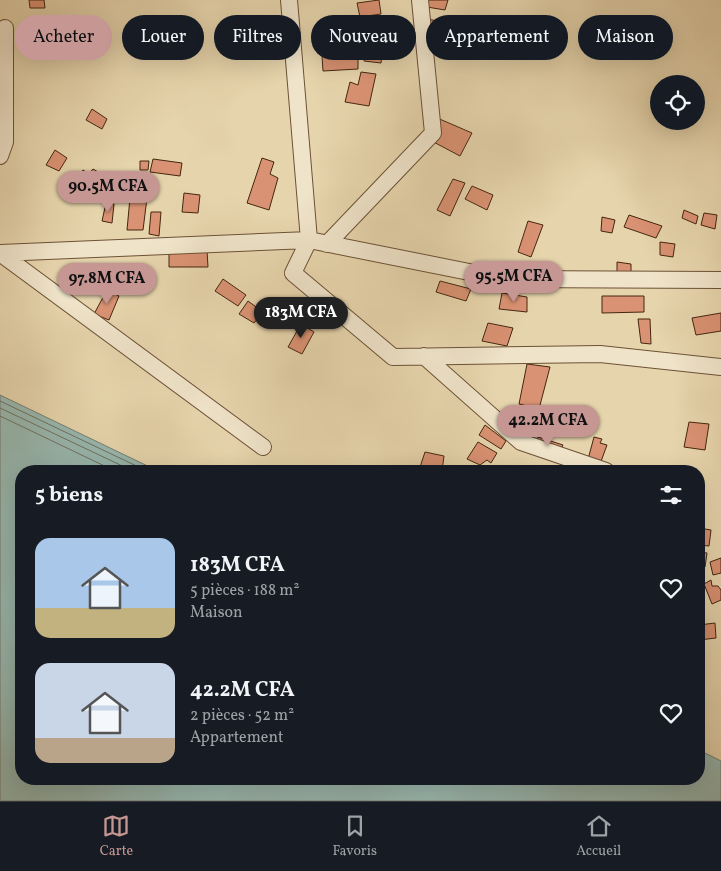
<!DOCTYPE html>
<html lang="fr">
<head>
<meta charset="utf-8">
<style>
  :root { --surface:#171b24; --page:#20242c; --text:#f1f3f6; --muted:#9ea1a6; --line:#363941; --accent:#c59692 }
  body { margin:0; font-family:Vollkorn,serif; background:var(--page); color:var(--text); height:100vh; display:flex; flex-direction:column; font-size:19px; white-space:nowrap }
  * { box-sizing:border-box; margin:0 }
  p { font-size:16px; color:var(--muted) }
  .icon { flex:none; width:28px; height:28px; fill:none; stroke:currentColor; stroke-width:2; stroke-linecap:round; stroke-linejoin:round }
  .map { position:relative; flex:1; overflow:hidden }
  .drawer { position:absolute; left:15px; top:465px; width:690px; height:320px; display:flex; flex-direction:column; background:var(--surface); border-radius:20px; box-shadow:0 5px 20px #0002 }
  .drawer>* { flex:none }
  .banner { position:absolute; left:15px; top:15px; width:691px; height:45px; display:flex; gap:10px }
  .tools { position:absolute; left:650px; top:75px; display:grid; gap:10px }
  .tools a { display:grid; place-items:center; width:55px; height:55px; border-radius:50%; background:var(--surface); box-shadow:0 5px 20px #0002; font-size:25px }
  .price { position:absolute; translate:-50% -42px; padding:0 11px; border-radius:18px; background:var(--accent); color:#111; font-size:16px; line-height:32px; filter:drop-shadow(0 1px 2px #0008) }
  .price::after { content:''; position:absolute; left:50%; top:30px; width:15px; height:11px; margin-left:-8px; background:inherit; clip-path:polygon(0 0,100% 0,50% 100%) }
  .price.selected { background:#222; color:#fff }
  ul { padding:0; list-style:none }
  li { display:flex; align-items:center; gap:15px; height:125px; padding:0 20px }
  li span { display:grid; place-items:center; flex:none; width:140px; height:100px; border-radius:15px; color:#555 }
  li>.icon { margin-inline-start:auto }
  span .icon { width:60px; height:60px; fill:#fffc; stroke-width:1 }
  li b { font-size:21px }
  h2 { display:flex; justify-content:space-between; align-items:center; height:60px; padding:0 20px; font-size:21px }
  .tag { padding:0 18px; border-radius:22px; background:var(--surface); box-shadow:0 5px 20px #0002; font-size:18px; line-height:45px }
  .tag.selected { background:var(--accent); color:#111 }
  .tab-bar { display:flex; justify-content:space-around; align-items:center; height:70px; border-top:1px solid var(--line); background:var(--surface); font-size:14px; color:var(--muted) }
  .tab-bar a { display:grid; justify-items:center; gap:2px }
  .tab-bar .selected { color:var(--accent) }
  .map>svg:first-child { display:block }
</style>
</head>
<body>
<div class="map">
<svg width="721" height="801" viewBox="0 0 721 801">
  <rect width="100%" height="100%" fill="#e6d4ac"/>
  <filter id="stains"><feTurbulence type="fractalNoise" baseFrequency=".004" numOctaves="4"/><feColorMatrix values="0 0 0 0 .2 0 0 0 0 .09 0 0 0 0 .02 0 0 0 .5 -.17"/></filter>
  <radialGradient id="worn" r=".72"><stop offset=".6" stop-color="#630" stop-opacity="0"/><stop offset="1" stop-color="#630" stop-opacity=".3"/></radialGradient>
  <!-- water -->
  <path fill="#97b7af" stroke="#767d6f" d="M0,395L158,471H21V779H699V750L721,761V801H0Z"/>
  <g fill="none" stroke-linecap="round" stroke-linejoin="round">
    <!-- shore -->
    <path stroke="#6e6f5f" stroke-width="1" d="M0,401L147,471
      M0,408L133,471
      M0,416L115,471"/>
  </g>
  <!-- building -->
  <path fill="#d99273" stroke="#45270f" d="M29,0H44L45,8H30Z
    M379,0L381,14L360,17L357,3Z
    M422,0H448L445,10L421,6Z
    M427,19L449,23L444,48L428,46Z
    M365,45H383L381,63L364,61Z
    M358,53V69L323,71L322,56Z
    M361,72L376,74L369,106L345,102L350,82L358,85Z
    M92,109L107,119L102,129L86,120Z
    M435,117L472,133L460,156L426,138Z
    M55,150L67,158L59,171L46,165Z
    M262,158L274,162L270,174L278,178L269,210L247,203Z
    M153,159L182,163L180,176L150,172Z
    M140,161H149L148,170H140Z
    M93,169L112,180L103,197L75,180L83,170L89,174Z
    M453,179L465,183L450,216L437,210Z
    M472,186L493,195L487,210L465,199Z
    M131,187L148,190L143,230H127Z
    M184,193L200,195L198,213L182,212Z
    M106,203L114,204L112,223L102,221Z
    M684,210L698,216L696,224L682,218Z
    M151,212H161L159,236L149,234Z
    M704,213L717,215L715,229L701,225Z
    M629,215L662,226L656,238L624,227Z
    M602,217L615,220L612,233L601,231Z
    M528,221L543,225L531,257L518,252Z
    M660,242L675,244L673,257L660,255Z
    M169,249L207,250L208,267H169Z
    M617,262L631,264V276L617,275Z
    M223,279L246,295L238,306L215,291Z
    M440,281L471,289L466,301L436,292Z
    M107,290L119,296L109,320L94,314Z
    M502,293L527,297V312L499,309Z
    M602,296H644V312L602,313Z
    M248,301L263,312L254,323L239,314Z
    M721,313V331L696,335L692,318Z
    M638,319H650L651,344L641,343Z
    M488,323L513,328L507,346L482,341Z
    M301,324L314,332L302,354L288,347Z
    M527,364L550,367L539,409L519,404Z
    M548,407L580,418L574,431L544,421Z
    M689,422L709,424L705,450L684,447Z
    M485,425L506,441L501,449L479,435Z
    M538,437L563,445L557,458L532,449Z
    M594,437L602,439L600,443L607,445L600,464L587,463Z
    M478,442L497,453L491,463L487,460L480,465L467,459Z
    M425,452L444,456L442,471H432L420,467Z
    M699,528L711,530L709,546L699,545Z
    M699,552L707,553L705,567H699Z
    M721,558V573L713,575L710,562Z
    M711,580L712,586H718L721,590V600L712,604L704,584Z
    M715,623L716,638L699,640V625Z"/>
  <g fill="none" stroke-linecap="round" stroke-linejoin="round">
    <defs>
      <path id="minor" d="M289,0L309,240L293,273L393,357L600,354L721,367
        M0,156L5,142V28
        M327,244L433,133L420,0
        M0,253L309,240L504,279L721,280
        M0,253L263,447
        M424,356L521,442L606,471"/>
    </defs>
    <!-- minor casing -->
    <use href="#minor" stroke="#6d5236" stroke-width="18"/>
    <!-- minor -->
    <use href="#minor" stroke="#efe3c9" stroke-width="16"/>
  </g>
  <rect width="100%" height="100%" filter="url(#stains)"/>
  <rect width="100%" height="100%" fill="url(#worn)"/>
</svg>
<div class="tools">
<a><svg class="icon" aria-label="locate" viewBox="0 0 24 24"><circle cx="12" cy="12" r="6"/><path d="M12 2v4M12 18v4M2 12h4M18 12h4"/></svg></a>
</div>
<b class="price" style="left:108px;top:213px">90.5M CFA</b>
<b class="price" style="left:514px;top:303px">95.5M CFA</b>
<b class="price" style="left:107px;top:305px">97.8M CFA</b>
<b class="price selected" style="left:301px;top:339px">183M CFA</b>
<b class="price" style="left:548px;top:447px">42.2M CFA</b>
<div class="banner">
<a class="tag selected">Acheter</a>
<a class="tag">Louer</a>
<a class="tag">Filtres</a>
<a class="tag">Nouveau</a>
<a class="tag">Appartement</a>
<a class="tag">Maison</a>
</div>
<section class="drawer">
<h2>5 biens<svg class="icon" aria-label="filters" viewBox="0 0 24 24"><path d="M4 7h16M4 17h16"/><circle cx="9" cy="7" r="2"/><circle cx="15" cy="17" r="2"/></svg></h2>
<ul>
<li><span style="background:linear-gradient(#a9c7e8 70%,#c2b280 0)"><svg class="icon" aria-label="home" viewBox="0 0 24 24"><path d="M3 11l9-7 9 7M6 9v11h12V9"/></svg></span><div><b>183M CFA</b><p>5 pièces · 188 m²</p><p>Maison</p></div><svg class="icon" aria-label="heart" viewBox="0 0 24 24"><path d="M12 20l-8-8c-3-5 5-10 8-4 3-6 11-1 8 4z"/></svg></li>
<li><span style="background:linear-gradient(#c9d6e8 75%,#b9a48a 0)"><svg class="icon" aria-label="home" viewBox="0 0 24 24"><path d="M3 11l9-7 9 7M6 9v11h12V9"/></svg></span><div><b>42.2M CFA</b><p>2 pièces · 52 m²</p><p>Appartement</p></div><svg class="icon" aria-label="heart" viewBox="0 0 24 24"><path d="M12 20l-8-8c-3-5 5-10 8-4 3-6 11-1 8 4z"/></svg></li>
</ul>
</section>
</div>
<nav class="tab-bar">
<a class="selected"><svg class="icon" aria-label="map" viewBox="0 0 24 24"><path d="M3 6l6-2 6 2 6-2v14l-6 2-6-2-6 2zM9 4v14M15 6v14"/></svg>Carte</a>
<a><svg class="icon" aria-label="saved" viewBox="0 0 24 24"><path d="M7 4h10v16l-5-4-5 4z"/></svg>Favoris</a>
<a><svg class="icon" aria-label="home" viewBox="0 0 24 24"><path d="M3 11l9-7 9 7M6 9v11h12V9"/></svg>Accueil</a>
</nav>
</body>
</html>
